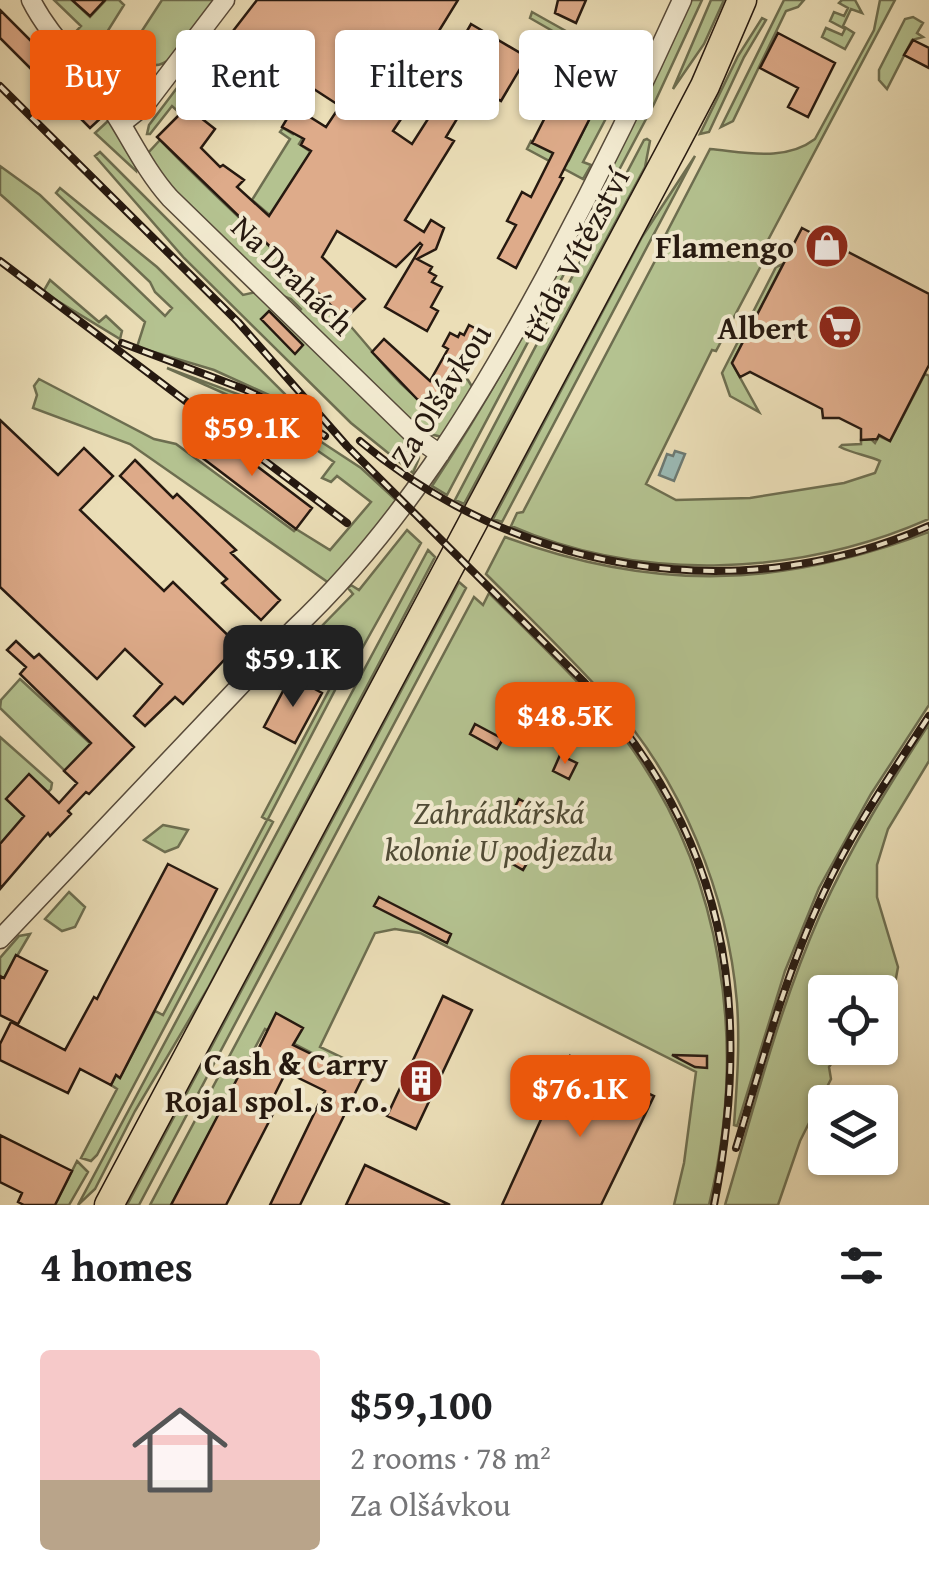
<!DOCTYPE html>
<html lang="en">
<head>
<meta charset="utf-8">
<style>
  :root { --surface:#fff; --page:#f2f2f2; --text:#202124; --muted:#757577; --line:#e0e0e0; --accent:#ea580c }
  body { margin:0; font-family:"Gentium Book Plus",serif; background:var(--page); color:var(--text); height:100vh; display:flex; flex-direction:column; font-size:38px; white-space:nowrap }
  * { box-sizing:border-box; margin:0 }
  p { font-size:32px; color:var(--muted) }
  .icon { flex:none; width:55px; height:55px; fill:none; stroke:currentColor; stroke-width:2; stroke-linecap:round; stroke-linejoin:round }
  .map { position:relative; height:1205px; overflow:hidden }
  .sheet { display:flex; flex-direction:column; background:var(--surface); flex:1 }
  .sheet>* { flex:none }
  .banner { position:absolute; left:30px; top:30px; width:870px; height:90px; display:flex; gap:20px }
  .tools { position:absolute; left:808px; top:975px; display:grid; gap:20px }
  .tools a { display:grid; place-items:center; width:90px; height:90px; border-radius:10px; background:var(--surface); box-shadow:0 2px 8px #0004; font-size:50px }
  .price { position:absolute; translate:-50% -85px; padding:0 22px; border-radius:20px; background:var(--accent); color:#fff; font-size:32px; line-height:65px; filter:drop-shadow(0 2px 5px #0008) }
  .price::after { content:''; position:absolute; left:50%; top:60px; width:30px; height:22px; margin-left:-15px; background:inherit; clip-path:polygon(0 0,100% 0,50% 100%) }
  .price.current { background:#222; color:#fff }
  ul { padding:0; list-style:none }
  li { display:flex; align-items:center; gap:30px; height:250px; padding:0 40px }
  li+li { border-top:2px solid var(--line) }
  li span { display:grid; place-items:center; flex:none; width:280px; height:200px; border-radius:10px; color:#555 }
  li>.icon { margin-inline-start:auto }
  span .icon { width:120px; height:120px; fill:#fffc; stroke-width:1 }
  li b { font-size:42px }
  h2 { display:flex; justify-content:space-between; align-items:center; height:120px; padding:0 40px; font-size:42px }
  .chip { padding:0 35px; border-radius:10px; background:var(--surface); box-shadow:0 2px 8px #0004; font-size:35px; line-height:90px }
  .chip.current { background:var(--accent); color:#fff }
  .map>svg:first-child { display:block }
</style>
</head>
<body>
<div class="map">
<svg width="929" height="1205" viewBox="0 0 929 1205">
  <rect width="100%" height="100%" fill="#ebdeb7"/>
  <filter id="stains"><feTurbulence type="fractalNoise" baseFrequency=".002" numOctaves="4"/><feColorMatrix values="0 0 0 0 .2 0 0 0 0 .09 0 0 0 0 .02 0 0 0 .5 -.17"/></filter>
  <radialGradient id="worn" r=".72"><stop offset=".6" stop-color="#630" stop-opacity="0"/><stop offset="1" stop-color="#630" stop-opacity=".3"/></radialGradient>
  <!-- green -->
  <path fill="#b4c290" stroke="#6d6e50" stroke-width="2.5" d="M54,0H72L90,17L106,0H119L124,5L107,32L119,36C117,63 130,68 148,84L145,92C113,110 85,63 66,42L81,26Z
    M162,0H216L171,58C155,72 137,64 134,43Z
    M690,0H702L654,104L447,495L432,486C533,333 611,166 690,0Z
    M711,0H724L704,44L673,89Z
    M784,0H804L798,7L786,11L733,121L721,127Z
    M842,0H855L862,13L851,9L843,26L854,33L845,49L822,37L826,28L842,35L845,29L830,21L834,12L844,16L848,8L839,3Z
    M880,0H895L767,242L772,245L716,351L712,350L646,484L676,500L750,498L844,483L875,473L880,461C867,455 854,454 840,447L842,445L861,444V440L871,439L875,443L879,436L890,441L925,374L929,376V519C800,576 642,583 511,526L517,513L523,512L656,259L654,257L710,149C745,152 785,162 815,139L874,30Z
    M532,12L639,72L622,108L613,105L583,162L591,165L583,179L527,149L531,141L569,160L615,67L530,18Z
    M913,17L923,23L917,33L923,37L912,40L887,89L879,80V70L905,19Z
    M762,18L766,20L744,57L709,132L700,134L738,56Z
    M201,56L210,60L208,64L235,88L230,94L226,92L206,117L193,106L183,116L172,106L150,134H147L149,125Z
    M109,120L136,167V171L95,133Z
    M302,121L310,127L299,144L311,152L272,217L252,200L290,139L280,132L283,128L293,134Z
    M647,139L650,141L645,167L464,504L455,500L644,140Z
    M160,140C218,201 283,256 342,317C374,350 397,390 439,412L460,375L468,380L474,390L442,437L422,432L297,314L301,309L291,299L278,294L161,177L148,153Z
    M100,152L243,295L256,292L418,447L419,458L413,473L351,423L184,258L95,156Z
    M695,156L502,522L493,519L642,237Z
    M0,166L40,195L165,316L172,308L155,292L150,282L56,193L60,188L157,267L294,403L293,406L214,370L137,347L145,322L0,194Z
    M783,264L732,363L759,412L730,396L722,373L776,267Z
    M50,280L99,322L106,316L122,331L120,339L43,292Z
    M167,368L262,403L361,468L397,501L390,514L329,583L130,444L33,408L37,395L34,386L39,379L154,439L176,444L294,531L296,529L330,550L371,502L337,476L331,482L322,478L334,462L253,406Z
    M407,530L421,543L354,663L315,633L353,594L348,588L351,585L359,590Z
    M929,532V705L871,794L819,888L785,971L737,1126L734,1125C737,1084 740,1044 737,1003C728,895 682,780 608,699C569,656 527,615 486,574L505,537C655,592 781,588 929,532Z
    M428,550L435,557L208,988L135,1111L95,1189L78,1205Z
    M459,582L466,588L139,1205H127Z
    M489,593C536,640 585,685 625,739C724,873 748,1045 709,1205H674L684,1163L696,1072L420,933L395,929L375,933L320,1047L368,1070L363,1079L265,1029L171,1205H150L474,597L483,605Z
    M345,660L349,663L268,819L273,822L97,1155L91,1161L81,1158L117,1089L111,1085L116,1075L120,1077L155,1011L163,1015L267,820L262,817Z
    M20,679L92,745L66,772L0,708L1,700Z
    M929,724V761L888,829L877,865V897L898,967L894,989L880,1007V992H825V1048H842L829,1067L831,1079L800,1141L778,1205H725C754,1108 779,1008 820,915C850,848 889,785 929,724Z
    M0,737L52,783L51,789L0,845Z
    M163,825L188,830L178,847L165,852L144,840Z
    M69,892L85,907L75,927L62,931L45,919Z
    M30,934L0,985V958L19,936Z
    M77,1161L88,1172L69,1205H55Z"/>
  <!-- water -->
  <path fill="#9bbbb7" stroke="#6c7a74" stroke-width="2.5" d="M675,451L685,454L674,481L659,475L667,454L673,456Z"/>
  <!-- building -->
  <path fill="#deab8a" stroke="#261910" stroke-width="2.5" d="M72,0H105L90,16Z
    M257,0H458L397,99L409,107L393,131L412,144L442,97L463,109L446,137L454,141L405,220L424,232L431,220L444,228L436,249L417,259L432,267L429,272L436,276L432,282L442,287L431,307L438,311L427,331L385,307L422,245L420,243L396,267L337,231L322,257L365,299L345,319L157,137L187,107L215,129L201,148L220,167L223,165L244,180L237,187L269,216L311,151L301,145L304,139L282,127L294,107L326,127L340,106L306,84L301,92L289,83L293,76L284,70L295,53L261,32L237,63L251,74L234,95L211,74L224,59L216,53Z
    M558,0H586L576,23L555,13Z
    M0,10L89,99L87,101L102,117L90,128L0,38Z
    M471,24L527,57L501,101L445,69Z
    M778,33L835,63L808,117L788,107L798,88L760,68Z
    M913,40L929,48V68L904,55Z
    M580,49L616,67L560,177L563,178L516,268L498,258L516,225L507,221L522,192L531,197L553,153L532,143Z
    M802,228L929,294V365L890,441L879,435L877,439L861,440V429L839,418H823L822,409L750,372L740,377L732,363Z
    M269,311L303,345L295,354L261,319Z
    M469,325L482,332L439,411L417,399L372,352L384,339L430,381L448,349L443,346L450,333L458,337L460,333L464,335Z
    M0,420L58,475L84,448L113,476L80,510L164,591L173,582L238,645L183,704L175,697L145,726L134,716L162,684L125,649L97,679L0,587Z
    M208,429L312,508L296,529L192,450Z
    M135,460L173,498L177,494L236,550L231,553L280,600L261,620L222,583L227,579L120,476Z
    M16,641L34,658L39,654L134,747L89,794L86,792L68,811L71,814L50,836L48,833L0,889V844L24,816L6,799L29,774L59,803L77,783L64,771L91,743L20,674L26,667L7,650Z
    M291,676L322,693L295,743L264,727Z
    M475,724L503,739L497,749L470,734Z
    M560,755L577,763L569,779L553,771Z
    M519,799L530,805L524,818L512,813Z
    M516,851L530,858L523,870L509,862Z
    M168,864L217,889L120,1078L116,1075L111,1085L80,1069L68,1093L0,1060V1044L11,1022L65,1050L94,997L97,999L103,987Z
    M379,897L451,934L447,943L374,906Z
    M16,955L47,971L18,1024L0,1015V976L4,978Z
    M443,996L472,1010L416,1129L387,1116Z
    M276,1013L303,1028L293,1045L362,1079L300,1205H270L325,1091L286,1072L270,1104L276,1108L226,1205H171L248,1058L253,1060Z
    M672,1055L707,1056V1068L695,1067Z
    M570,1056L654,1096L601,1205H502Z
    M0,1135L72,1171L55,1205H24L18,1202L22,1193L0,1182Z
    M365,1165L450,1205H346Z"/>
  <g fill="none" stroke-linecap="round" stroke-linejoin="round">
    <defs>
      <path id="minor" d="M31,0C49,36 78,61 101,93C126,127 142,167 170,198L417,438L440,454
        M121,124L145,105L225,0
        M0,939L293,630C400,529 474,408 544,279C593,188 639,95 682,0"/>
      <path id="primary" d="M109,1205L673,147L705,86L742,0"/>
    </defs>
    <!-- minor casing -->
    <use href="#minor" stroke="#574a3a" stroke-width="21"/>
    <!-- primary casing -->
    <use href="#primary" stroke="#261910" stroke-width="31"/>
    <!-- minor -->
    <use href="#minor" stroke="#f2ead0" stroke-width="18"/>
    <!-- primary -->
    <use href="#primary" stroke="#ebdeb7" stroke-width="28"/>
    <defs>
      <path id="rail" d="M0,86L238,322L347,446L583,681C726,834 754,1004 714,1205
        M0,261L347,523
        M122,343L244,389L278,405L325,436
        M360,441C517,573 739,610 929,526
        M736,1148C762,1062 785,975 823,894C852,831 891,774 929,716"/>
    </defs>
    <!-- rail casing -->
    <use href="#rail" stroke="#261910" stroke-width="8"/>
    <!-- rail -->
    <use href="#rail" stroke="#f2ead0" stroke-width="4" stroke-dasharray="11" stroke-linecap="butt"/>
  </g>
  <!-- icons -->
  <defs>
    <symbol id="shop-disc" viewBox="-11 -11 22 22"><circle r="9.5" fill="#8f2418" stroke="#f2ead0"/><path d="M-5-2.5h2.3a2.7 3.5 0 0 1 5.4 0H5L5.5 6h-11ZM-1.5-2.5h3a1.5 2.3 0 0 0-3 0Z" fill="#fff"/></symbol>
    <symbol id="supermarket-disc" viewBox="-11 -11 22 22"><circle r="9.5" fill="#8f2418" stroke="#f2ead0"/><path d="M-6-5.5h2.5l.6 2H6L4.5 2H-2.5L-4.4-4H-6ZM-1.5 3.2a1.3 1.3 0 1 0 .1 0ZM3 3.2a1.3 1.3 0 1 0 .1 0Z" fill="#fff"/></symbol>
    <symbol id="building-disc" viewBox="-11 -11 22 22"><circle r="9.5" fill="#8f2418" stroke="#f2ead0"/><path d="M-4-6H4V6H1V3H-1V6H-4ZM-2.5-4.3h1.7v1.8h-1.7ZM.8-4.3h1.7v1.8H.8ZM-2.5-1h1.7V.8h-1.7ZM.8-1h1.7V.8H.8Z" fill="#fff"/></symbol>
  </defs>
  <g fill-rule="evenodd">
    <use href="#shop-disc" x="802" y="221" width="50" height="50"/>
    <use href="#supermarket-disc" x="815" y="302" width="50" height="50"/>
    <use href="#building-disc" x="396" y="1056" width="50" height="50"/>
  </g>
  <g text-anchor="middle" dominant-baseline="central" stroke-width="8" stroke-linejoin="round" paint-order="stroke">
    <!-- poi labels -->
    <g font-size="32" font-weight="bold" fill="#261910" stroke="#f2ead0" text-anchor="end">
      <text x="794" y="246">Flamengo</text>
      <text x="808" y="327">Albert</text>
      <text x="388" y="1063">Cash &amp; Carry<tspan x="388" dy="37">Rojal spol. s r.o.</tspan></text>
    </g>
    <!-- street labels -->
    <g font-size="32" fill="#261910" stroke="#f2ead0">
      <text transform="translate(575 255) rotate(-62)">třída Vítězství</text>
      <text transform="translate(293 275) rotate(44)">Na Drahách</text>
      <text transform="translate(440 395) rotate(-58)">Za Olšávkou</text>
    </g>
    <!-- park labels -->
    <g font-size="32" font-style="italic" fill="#514c36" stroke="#f2ead0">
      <text x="499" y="812">Zahrádkářská<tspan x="499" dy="37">kolonie U podjezdu</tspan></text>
    </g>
  </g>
  <rect width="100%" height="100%" filter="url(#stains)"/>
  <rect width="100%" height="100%" fill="url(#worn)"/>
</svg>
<div class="tools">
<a><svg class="icon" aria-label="locate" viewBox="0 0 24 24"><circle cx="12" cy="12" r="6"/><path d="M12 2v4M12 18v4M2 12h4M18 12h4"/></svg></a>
<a><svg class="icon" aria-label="layers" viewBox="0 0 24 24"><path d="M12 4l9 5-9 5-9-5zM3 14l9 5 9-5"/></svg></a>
</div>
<b class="price" style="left:252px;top:479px">$59.1K</b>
<b class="price current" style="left:293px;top:710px">$59.1K</b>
<b class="price" style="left:565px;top:767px">$48.5K</b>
<b class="price" style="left:580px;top:1140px">$76.1K</b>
<div class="banner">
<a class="chip current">Buy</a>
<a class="chip">Rent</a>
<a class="chip">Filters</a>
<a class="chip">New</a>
</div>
</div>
<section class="sheet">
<h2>4 homes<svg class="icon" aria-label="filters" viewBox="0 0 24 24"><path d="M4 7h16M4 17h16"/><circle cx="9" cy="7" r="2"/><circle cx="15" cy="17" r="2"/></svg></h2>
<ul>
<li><span style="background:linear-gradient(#f6c9c9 65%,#b9a48a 0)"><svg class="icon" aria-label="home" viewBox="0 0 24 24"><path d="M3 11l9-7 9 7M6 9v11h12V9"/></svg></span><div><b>$59,100</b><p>2 rooms · 78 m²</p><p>Za Olšávkou</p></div></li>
</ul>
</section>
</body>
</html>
